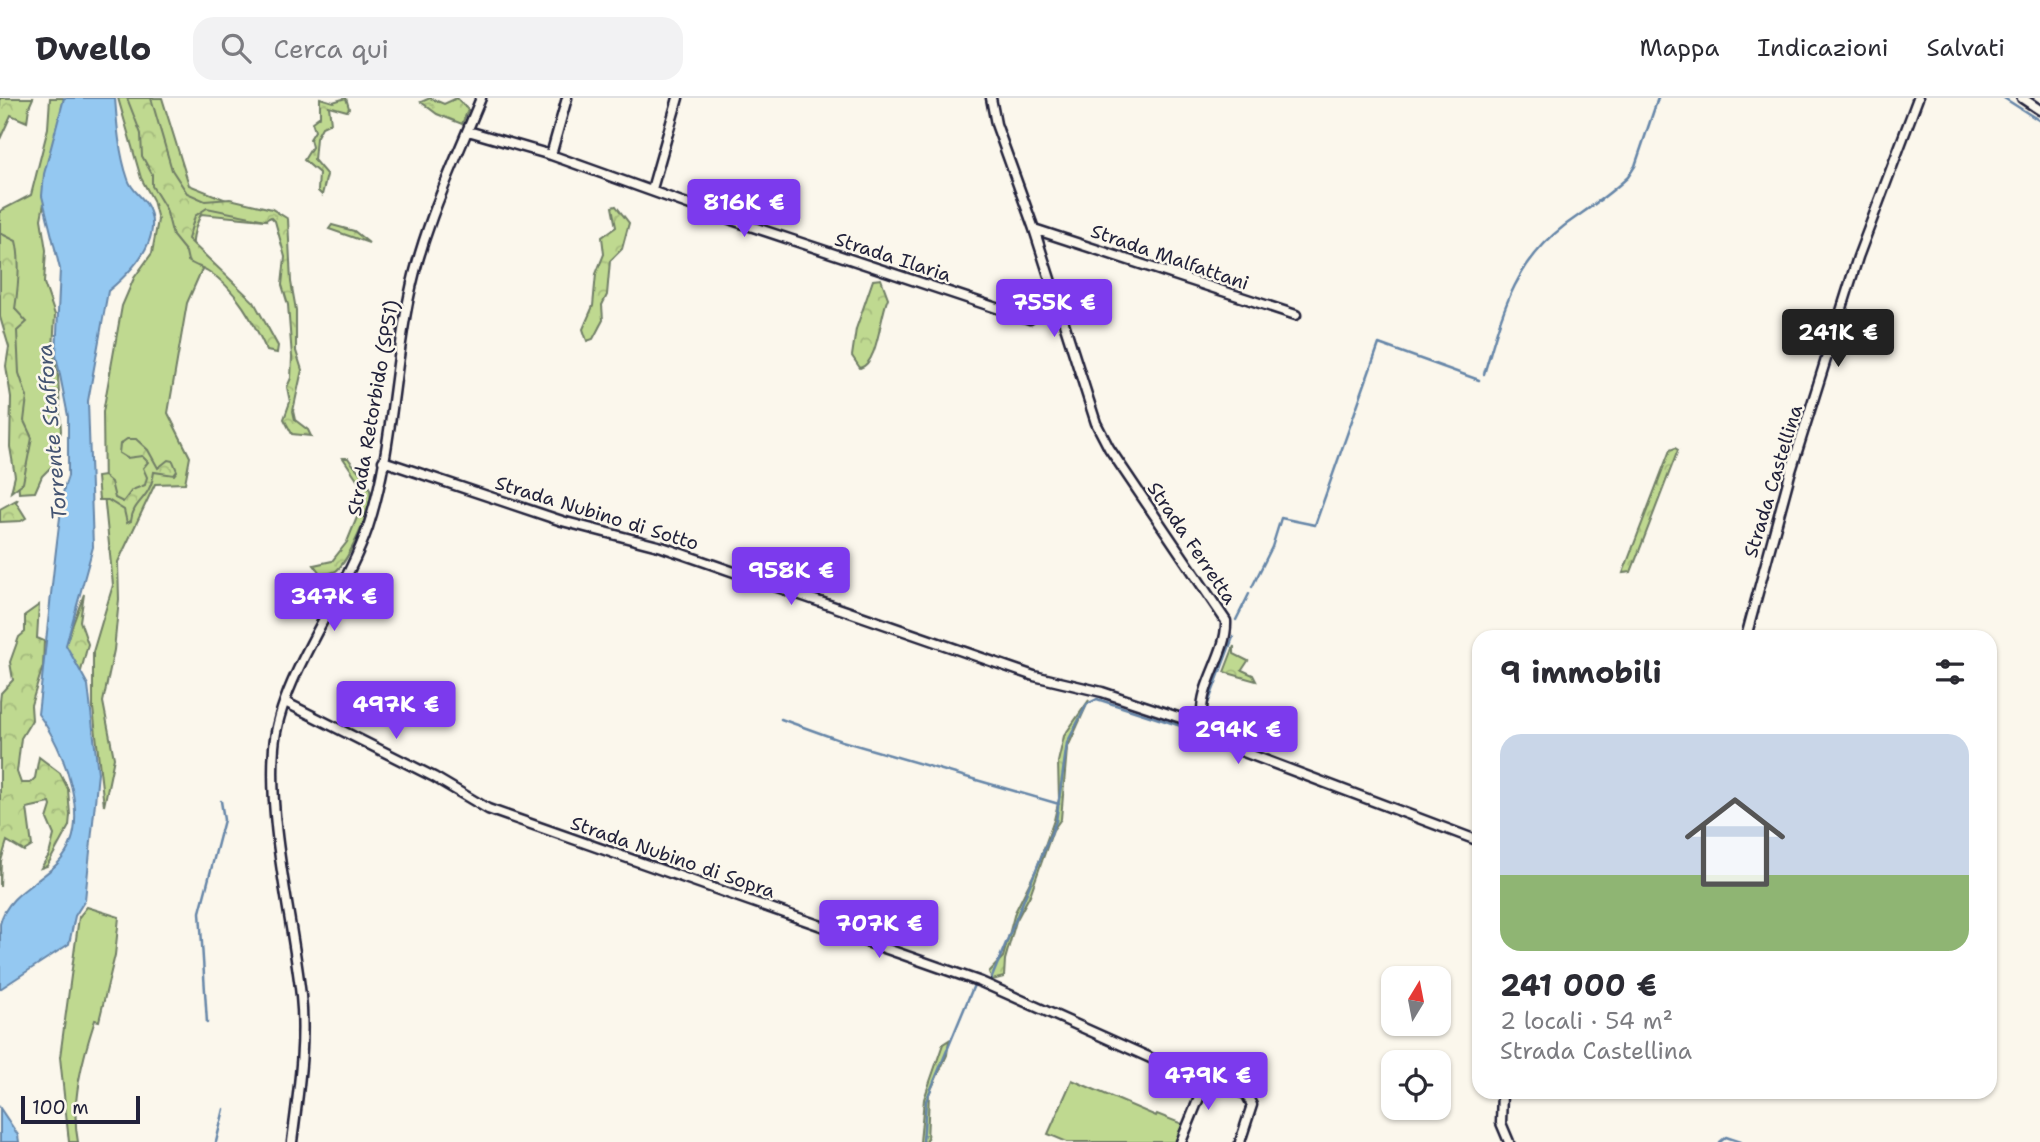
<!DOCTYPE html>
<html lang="it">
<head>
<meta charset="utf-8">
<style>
  :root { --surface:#fff; --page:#f2f2f3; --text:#2b2b33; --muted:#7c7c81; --line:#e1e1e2; --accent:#7c3aed }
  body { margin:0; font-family:"Shantell Sans",sans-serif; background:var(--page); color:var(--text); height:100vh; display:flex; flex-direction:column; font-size:26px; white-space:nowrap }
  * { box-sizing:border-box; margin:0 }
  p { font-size:23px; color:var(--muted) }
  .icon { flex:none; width:38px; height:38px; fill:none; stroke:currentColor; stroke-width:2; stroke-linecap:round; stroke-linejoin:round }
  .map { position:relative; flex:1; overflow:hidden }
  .drawer { position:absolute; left:1472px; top:532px; width:525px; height:469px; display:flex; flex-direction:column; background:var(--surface); border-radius:21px; box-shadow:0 2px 5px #0004 }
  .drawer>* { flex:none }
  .needle { width:46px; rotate:10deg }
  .controls { position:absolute; left:1381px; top:868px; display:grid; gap:14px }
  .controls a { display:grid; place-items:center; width:70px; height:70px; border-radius:14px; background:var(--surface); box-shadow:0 2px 5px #0004; font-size:35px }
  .scale { position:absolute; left:21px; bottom:18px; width:119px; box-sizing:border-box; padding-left:7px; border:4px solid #22223b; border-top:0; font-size:19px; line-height:24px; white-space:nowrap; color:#22223b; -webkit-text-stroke:5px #fbf7ec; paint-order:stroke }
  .price { position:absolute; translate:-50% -60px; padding:0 16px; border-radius:7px; background:var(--accent); color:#fff; font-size:23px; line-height:46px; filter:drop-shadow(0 2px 4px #0008) }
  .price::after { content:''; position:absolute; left:50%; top:42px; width:21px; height:16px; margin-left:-10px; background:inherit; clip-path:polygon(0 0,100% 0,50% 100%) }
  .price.selected { background:#222; color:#fff }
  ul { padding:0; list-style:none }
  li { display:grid; align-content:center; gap:14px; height:371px; padding:0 28px }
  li+li { border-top:2px solid var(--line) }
  li span { display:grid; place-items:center; height:217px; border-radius:21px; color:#555 }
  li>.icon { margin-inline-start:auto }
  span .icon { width:126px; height:126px; fill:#fffc; stroke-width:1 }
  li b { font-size:30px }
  h2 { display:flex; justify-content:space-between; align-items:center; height:84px; padding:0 28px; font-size:30px }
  header { display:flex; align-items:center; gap:42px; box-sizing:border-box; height:98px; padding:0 35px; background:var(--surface); border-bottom:2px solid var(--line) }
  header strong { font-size:33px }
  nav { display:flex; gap:38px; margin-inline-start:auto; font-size:24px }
  .search { width:490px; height:63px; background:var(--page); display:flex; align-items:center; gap:18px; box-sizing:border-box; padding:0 24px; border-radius:21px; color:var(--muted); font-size:26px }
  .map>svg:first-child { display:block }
</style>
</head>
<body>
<header>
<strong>Dwello</strong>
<div class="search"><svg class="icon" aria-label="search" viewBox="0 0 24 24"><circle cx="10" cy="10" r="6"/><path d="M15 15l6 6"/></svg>Cerca qui</div>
<nav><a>Mappa</a><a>Indicazioni</a><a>Salvati</a></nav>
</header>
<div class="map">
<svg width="2040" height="1044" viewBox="0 0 2040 1044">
  <defs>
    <pattern id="forest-crowns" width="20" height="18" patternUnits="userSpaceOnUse" patternTransform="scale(1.75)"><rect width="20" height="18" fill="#bfd990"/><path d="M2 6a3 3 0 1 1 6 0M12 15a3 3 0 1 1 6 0" fill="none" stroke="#a4ba7d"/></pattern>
  </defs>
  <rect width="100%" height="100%" fill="#fbf7ec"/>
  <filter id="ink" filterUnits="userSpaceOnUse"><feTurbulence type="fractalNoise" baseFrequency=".0143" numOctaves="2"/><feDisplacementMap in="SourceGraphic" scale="14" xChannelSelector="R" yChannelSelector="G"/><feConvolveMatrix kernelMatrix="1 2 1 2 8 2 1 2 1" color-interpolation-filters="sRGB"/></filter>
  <g filter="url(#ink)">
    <!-- grass -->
    <path fill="#bfd990" stroke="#707e66" stroke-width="2" d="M50,0H64L41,121L46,152L44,185L55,217L53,251L58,278L61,333L53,367L42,378L35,394L19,395L9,226L0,218V113L31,97L48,30Z
      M118,0H162L189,87L254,113L265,122L201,116C191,138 189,150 202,171L187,205L168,315L190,359L185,385L155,386L118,464L119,501L114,552L103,604L114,660L104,708L93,610V554L113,487L104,396L103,314L122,208L134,180L152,155L158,122L153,102L141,80Z
      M87,809L119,819L115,857L99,923L95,922C83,959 70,1005 78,1044H69L60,959L79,819Z
      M1072,982L1156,1018L1157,1016L1185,1027L1179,1044H1067L1048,1036Z"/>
    <!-- forest -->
    <path fill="url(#forest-crowns)" stroke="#707e66" stroke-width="2" d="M0,0H33L29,9L27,24L11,17L0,41Z
      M127,0H151L172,72L187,95L205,103L230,101L272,111L288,121L291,184L296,212V253L302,272L293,313L295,322L308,332L311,338L292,336L284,321L290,304L287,289L291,280L292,259L288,207L282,187L285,159L275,123L271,119L265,122L207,110L195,118L188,141L254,204L278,248L277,255L267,253C254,225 236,190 208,173C202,169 195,168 188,163L186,154L173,138L166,111L152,88V76L142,58L141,36Z
      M320,0L333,4L346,0L349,10L347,13L329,8L331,25L322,29L316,40L314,62L327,77L322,97L318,93L319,75L304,62L312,49L310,41L315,33L312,24L320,18Z
      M430,0L444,6L457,0L468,12L462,26L437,16L421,4Z
      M616,108L629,125L622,151L610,163L607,197L602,207L603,222L593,241L587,243L583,231L593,208L596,176L604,156L602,139L616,129L612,109Z
      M332,127L354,133L369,145L329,131Z
      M0,135L16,143C21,163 18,191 15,211L27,224L17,233L19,275L27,299L24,323L32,340L23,385L11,394L15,378L10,349L11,299L6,268L9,249L0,219Z
      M881,181L888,200C880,217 878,266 860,270L852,258L856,231L873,182Z
      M127,341H136L148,352L158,370L168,362L173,363L177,373L174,377L154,374C150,403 133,402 131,423L127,425L124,412L108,402H99L97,379L104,378L111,384L115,400L123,404L132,392L145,387L147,379L143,370L148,364L142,358L127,360L119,355L120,346Z
      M1675,350L1678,352L1631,474L1623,475L1670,352Z
      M343,360H348C355,371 367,379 370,392C374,408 348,464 336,473C330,476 326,476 320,475L314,467L332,463L347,444L362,407L361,387Z
      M18,401L16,404L26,420L21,423L0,424V411Z
      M84,496L80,523L88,546L80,577L63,553Z
      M39,507L37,540L44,543L43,568L31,607L32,622L21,640L17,674L21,685H30L35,680L39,659L60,675L68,691L70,717L69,728L47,768L41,770L49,757L54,737L47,721L51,708L50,705L27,710L32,748L24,753L7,743L1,763L0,789V603L1,595L13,582L10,564L19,539L25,534V517Z
      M1234,548V556L1248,563L1242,572L1253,577L1256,583L1224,574Z
      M1089,602L1067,651L1061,721L1053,732L1030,797L1016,823L1005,862L1004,879L992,882L989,874L1003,859L1015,814L1036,772L1054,722L1059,701L1058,664L1064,638Z
      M949,942L947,957L929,996L927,1044H920L924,1001L943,946Z"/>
    <!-- water -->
    <path fill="#94c8f1" stroke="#6686a8" stroke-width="2" d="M64,0H115C117,27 119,55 128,81C131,92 141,97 147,107C165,140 131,174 108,193L88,303L93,449L66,547L88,587L98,675L85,802L75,818L69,846L0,891C0,871 0,846 0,826C7,796 39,785 58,765C95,728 64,650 38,616C47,541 53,465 64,390L68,378V318L56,257L60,171L42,98L44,76Z
      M0,1010L18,1037L19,1044H0Z"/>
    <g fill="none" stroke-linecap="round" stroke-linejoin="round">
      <!-- stream -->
      <path stroke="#6686a8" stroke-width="2.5" d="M2004,0L2040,23
        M1484,276C1502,217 1512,168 1564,128C1586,112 1608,98 1628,79L1635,68L1658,0
        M1252,489L1272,449L1281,420L1315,427L1379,246L1479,282
        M1236,522L1249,496
        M1206,620L1207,608L1233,539
        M781,621L842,643L1059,706
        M990,884L1056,723L1067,645L1087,606L1097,601L1184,629L1198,630
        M207,925L200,814L224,722L221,703
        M216,1044L224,1011
        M923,1044L926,1003L974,887
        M1720,1044L1726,1039L1741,1044"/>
      <defs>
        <path id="minor" d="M991,0L996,26L1034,131L1096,325L1109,350L1226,523C1228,565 1178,608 1217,644L1479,743
          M2022,0L2040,12
          M468,33L551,57L732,122L1030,221
          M551,57L567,0
          M652,91L678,0
          M1034,131L1296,217
          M383,363L562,423L662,449L1034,578L1102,594L1193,624L1201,622
          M1746,539L1790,376L1858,159L1918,0
          M285,604L434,679L488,711L981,884L1184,975L1246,996L1252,1007L1240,1044
          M1502,994L1501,1025L1509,1044
          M292,1044C298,996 306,946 301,898C292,817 268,729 274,649C279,581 345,497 368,429C392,356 393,275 409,199C423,129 454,66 481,0
          M1181,1044L1203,990L1202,982"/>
      </defs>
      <!-- minor casing -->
      <use href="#minor" stroke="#22223b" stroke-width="13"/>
      <!-- minor -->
      <use href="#minor" stroke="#fbf7ec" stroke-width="8"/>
    </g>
  </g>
  <g text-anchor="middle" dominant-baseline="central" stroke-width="5" stroke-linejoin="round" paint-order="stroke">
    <!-- street labels -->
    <g font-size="19" fill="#22223b" stroke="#fbf7ec">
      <text transform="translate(893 159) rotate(18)">Strada Ilaria</text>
      <text transform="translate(1170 159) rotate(19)">Strada Malfattani</text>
      <text transform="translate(373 310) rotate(-80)">Strada Retorbido (SP51)</text>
      <text transform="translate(1773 383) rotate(-73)">Strada Castellina</text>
      <text transform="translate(597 415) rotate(17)">Strada Nubino di Sotto</text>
      <text transform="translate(1192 445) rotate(56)">Strada Ferretta</text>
      <text transform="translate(673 759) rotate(19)">Strada Nubino di Sopra</text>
    </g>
    <!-- water labels -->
    <g font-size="21" font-style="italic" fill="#445472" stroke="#fbf7ec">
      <text transform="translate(52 334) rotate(-95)">Torrente Staffora</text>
    </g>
  </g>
</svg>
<div class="controls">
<a><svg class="needle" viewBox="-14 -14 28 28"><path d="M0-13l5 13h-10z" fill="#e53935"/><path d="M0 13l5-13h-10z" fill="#7c7c81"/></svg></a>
<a><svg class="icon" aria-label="locate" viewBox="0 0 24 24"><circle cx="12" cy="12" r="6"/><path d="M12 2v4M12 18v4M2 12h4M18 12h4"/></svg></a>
</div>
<div class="scale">100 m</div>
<b class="price" style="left:744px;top:141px">816K €</b>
<b class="price" style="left:1054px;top:241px">755K €</b>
<b class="price selected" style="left:1838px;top:271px">241K €</b>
<b class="price" style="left:791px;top:509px">958K €</b>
<b class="price" style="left:334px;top:535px">347K €</b>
<b class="price" style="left:396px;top:643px">497K €</b>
<b class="price" style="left:1238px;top:668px">294K €</b>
<b class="price" style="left:879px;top:862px">707K €</b>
<b class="price" style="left:1208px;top:1014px">479K €</b>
<section class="drawer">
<h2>9 immobili<svg class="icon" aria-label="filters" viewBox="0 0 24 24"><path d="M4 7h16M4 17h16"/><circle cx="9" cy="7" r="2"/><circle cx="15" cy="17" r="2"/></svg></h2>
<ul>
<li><span style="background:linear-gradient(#c9d6e8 65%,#8fb573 0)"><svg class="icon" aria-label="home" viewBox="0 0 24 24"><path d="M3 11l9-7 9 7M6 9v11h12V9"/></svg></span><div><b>241 000 €</b><p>2 locali · 54 m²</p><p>Strada Castellina</p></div></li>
</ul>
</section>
</div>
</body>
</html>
